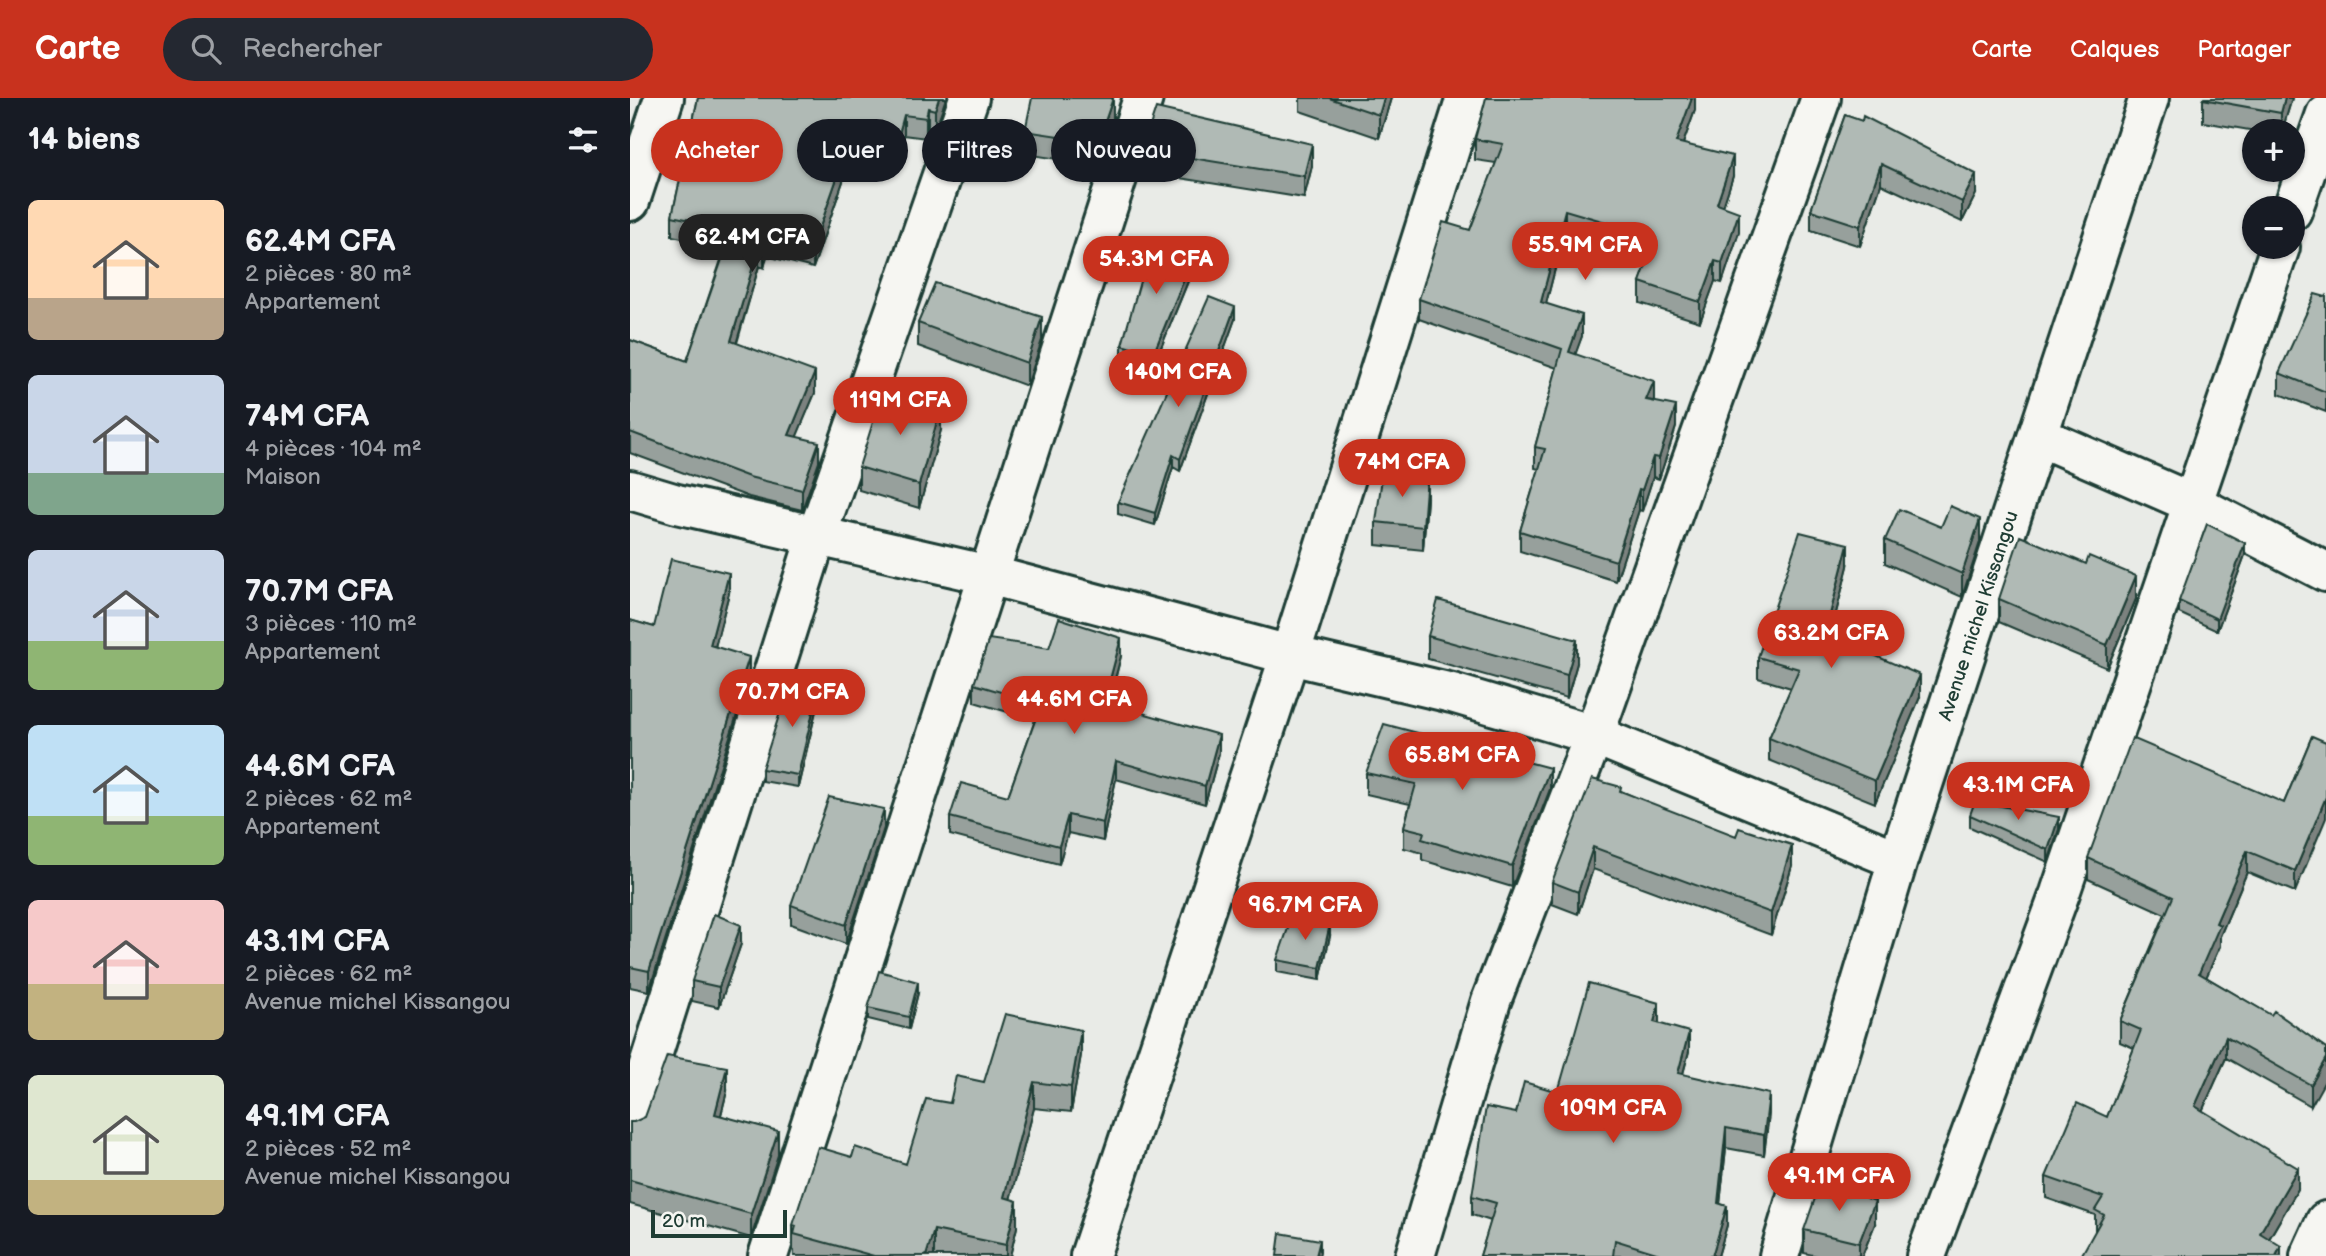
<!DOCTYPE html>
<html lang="fr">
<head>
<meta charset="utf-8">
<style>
  :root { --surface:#171b24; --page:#242831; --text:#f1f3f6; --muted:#9ea1a6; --accent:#c8321e }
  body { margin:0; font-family:"Balsamiq Sans",sans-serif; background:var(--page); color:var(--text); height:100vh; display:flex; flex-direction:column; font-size:26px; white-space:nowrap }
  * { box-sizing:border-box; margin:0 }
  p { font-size:23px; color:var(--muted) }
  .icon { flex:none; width:38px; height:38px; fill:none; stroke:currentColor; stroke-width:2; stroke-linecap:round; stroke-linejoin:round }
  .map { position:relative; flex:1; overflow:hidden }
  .sheet { display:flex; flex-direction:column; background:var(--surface); width:630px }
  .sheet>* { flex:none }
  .top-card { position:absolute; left:21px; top:21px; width:665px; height:63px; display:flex; gap:14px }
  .fabs { position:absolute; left:1612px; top:21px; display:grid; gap:14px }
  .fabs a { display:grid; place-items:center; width:63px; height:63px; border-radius:50%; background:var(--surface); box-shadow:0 2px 5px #0004; font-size:35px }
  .scale { position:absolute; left:21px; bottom:18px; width:136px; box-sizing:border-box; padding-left:7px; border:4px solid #1f3d34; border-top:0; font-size:19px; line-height:24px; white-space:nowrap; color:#1f3d34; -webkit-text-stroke:5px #f6f6f2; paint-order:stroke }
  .price { position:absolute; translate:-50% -60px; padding:0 16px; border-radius:24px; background:var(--accent); color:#fff; font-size:23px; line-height:46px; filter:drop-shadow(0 2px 4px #0008) }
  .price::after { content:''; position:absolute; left:50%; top:42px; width:21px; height:16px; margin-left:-10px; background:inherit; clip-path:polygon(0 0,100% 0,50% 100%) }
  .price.current { background:#222; color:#fff }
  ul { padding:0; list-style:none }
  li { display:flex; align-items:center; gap:21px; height:175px; padding:0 28px }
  li span { display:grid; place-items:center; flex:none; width:196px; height:140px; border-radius:10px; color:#555 }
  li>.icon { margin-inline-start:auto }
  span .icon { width:84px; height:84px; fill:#fffc; stroke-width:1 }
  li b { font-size:30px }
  h2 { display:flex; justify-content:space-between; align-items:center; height:84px; padding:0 28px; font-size:30px }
  .pill { padding:0 24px; border-radius:32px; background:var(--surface); box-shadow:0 2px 5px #0004; font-size:24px; line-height:63px }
  .pill.current { background:var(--accent); color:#fff }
  header { display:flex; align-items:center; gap:42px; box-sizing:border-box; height:98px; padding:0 35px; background:var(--accent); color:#fff }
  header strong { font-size:33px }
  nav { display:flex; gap:38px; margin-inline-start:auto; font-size:24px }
  .search { width:490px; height:63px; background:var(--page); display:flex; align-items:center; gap:18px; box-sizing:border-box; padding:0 24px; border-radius:38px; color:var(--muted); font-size:26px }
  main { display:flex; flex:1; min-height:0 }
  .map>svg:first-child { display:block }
</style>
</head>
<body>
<header>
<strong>Carte</strong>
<div class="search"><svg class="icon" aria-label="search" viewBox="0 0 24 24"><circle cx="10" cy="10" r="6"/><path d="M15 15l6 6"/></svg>Rechercher</div>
<nav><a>Carte</a><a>Calques</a><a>Partager</a></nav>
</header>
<main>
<section class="sheet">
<h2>14 biens<svg class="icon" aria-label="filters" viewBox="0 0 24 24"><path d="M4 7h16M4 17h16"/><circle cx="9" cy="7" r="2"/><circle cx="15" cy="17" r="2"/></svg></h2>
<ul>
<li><span style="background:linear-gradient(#ffd9b3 70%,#b9a48a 0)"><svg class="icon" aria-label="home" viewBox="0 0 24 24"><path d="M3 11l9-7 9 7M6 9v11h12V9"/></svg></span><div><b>62.4M CFA</b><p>2 pièces · 80 m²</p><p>Appartement</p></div></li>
<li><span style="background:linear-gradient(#c9d6e8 70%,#7fa58c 0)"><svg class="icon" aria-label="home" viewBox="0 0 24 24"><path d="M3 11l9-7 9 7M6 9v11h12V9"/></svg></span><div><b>74M CFA</b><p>4 pièces · 104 m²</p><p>Maison</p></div></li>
<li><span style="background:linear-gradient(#c9d6e8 65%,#8fb573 0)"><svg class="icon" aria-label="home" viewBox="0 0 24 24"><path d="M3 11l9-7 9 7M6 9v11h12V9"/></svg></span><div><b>70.7M CFA</b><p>3 pièces · 110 m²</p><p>Appartement</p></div></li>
<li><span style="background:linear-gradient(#bfe0f5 65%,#8fb573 0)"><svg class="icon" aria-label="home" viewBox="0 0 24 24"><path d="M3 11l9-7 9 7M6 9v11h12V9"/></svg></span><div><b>44.6M CFA</b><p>2 pièces · 62 m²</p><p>Appartement</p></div></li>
<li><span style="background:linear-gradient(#f6c9c9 60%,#c2b280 0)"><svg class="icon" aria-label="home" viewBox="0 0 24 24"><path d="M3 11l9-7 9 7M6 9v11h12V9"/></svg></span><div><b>43.1M CFA</b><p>2 pièces · 62 m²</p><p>Avenue michel Kissangou</p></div></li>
<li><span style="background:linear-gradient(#dfe7d0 75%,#c2b280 0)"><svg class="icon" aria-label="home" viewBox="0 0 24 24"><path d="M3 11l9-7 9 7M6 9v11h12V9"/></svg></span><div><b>49.1M CFA</b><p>2 pièces · 52 m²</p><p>Avenue michel Kissangou</p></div></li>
</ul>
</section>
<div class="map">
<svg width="1696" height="1158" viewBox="0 0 1696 1158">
  <rect width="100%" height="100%" fill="#e9ebe7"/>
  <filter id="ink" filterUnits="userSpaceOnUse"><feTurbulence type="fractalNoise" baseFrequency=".0143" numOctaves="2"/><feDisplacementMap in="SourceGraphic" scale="14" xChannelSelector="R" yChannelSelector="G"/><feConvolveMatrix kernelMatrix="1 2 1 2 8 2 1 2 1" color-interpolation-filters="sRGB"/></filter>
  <g filter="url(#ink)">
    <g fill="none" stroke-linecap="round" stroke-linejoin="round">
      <defs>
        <path id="minor" d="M0,103L34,0
          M1662,113L1696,16
          M1408,338L1562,405L1696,474
          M0,392L47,406L359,477L660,557L822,595L964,637L1268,762
          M0,1027L187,437L339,0
          M138,1158L513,0
          M460,1158L660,557L836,0
          M785,1158L861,903L964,637L1191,0
          M1149,1158L1268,762L1519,0
          M1296,1158L1430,795L1650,149
          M1680,1158L1696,1123"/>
      </defs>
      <!-- minor casing -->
      <use href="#minor" stroke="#1f3d34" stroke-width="44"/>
      <!-- minor -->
      <use href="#minor" stroke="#f6f6f2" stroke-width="38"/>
    </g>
    <!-- wall -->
    <path fill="#97a09c" stroke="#1f3d34" stroke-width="2" d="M68,0H316L305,32L298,30L296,40L274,37L264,74L220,63L183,170L137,158L134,170L129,168L107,245L185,295L166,339L189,364L172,412L119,399L0,355V242L57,263L93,156L91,155V148L42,138V118Z
      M483,0V20L468,67L395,56V33Z
      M670,0H761L749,40L670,13Z
      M1065,0V12L1053,46L1103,78L1093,108L1109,134L1092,185L1085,183L1070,224L1010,205V184L1018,164L1004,160V153L935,132L916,206L952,238L945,256L1024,304L1046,329L1029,381L1023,379L1012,413L1009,412L986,483L890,453V433L909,371L905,370V349L927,270L789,221V201L840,132L866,65L845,62V41Z
      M1662,0L1652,33H1625L1573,24V1Z
      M1215,17L1346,96L1332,124L1251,86L1230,148L1181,132V112Z
      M512,52L682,68L674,100L512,74Z
      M563,171L523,269L492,259V247Z
      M1696,199V314L1649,296V275Z
      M605,221L550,373L543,369L525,427L488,416V404Z
      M288,225L412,242L397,288L288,248Z
      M311,332L289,410L229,392V369Z
      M797,401L793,452L746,447V424Z
      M1311,429L1350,444L1332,499L1255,465V442Z
      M1615,457L1587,533L1549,515V503Z
      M1218,468L1200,538L1290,599L1245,705L1139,662V640L1161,590L1128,580V559Z
      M99,495L85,549L119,579L19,893L0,889V522L24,529Z
      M1369,501H1506L1477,570L1369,524Z
      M798,538L947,565L937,600L798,561Z
      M419,550L491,558L479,606L589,655L575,706L486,681L473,743L438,735L429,766L320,737V719L378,698L405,622L344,604V586Z
      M189,600L168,689L132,683V671Z
      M1682,638L1665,794L1617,774L1590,838V848L1576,879L1696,950L1681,1008L1596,960L1572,1013L1668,1091L1639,1141L1651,1158L1465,1133V1117L1416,1100V1079L1477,1019L1504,950L1490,944V923L1535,816L1458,781V760L1654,705Z
      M736,675L920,691L882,789L792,762V755L774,750V729L780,706L736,696Z
      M991,693L1162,768L1141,837L963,771L948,816L922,806V784Z
      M1340,717L1429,731L1418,764L1340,729Z
      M254,730L216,846L161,826V807Z
      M700,838L690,882L647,874V862Z
      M111,846L89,909L62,903V883Z
      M288,895L279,931L238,921V910Z
      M1029,925L1059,953L1053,976L1139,1015L1134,1057L1096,1050L1090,1106L1097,1127L1088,1158H850L861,1123L842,1117V1098L886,1015L928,994Z
      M451,957L441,1014L404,1010L380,1101L387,1129L380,1158H164V1153L163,1152V1127L222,1059L276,1066L320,1005L354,984Z
      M97,993L91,1017L148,1057L121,1140L0,1106V1024H4Z
      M1245,1126L1232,1158H1187L1174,1155V1132Z"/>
    <!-- shaded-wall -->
    <path fill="#7b827f" stroke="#1f3d34" stroke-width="2" d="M309,0H316L305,32V12Z
      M483,0V20L468,67V44Z
      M754,0H761L749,40V17Z
      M1062,0H1065V12L1046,65V44Z
      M1655,0H1662L1652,33H1651V15Z
      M298,10V30L296,40V20Z
      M274,17V37L264,74V54Z
      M220,43V63L183,170V149Z
      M682,46V68L674,100V78Z
      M1103,58V78L1087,127V106Z
      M1251,66V86L1230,148V128Z
      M1346,76V96L1332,124V104Z
      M935,112V132L911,225V204Z
      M1109,114V134L1092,185V165Z
      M137,138V158L134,170V150Z
      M129,148V168L101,263V243Z
      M563,159V171L523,269V257Z
      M1085,163V183L1070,224V204Z
      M605,209V221L550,373V361Z
      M952,217V238L939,274V254Z
      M412,219V242L397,288V265Z
      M185,274V295L159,357V337Z
      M1024,283V303L1016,302Z
      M1046,308V329L1029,381V360Z
      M311,309V332L289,410V387Z
      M189,344V364L172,412V392Z
      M543,357V369L525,427V415Z
      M1023,359V379L1012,413V392Z
      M797,378V401L793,452V429Z
      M1009,391V412L986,483V463Z
      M1350,421V444L1332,499V476Z
      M1615,445V457L1587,533V521Z
      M1218,446V468L1195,558V536Z
      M99,475V495L80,568V547Z
      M1506,478V501L1477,570V547Z
      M491,540V558L474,622V604Z
      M947,542V565L937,600V577Z
      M119,559V579L19,893V873Z
      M1290,577V599L1245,705V683Z
      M189,588V600L168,689V677Z
      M589,637V655L575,706V688Z
      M486,663V681L473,743V725Z
      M920,670V691L882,789V768Z
      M1696,699V720L1665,794V773Z
      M254,711V730L216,846V827Z
      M438,717V735L429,766V748Z
      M1429,719V731L1418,764V752Z
      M1162,747V768L1141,837V815Z
      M963,749V771L948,816V794Z
      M1617,753V774L1590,838V848L1569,896V875L1586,825Z
      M700,826V838L690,882V870Z
      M111,827V846L89,909V889Z
      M288,884V895L279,931V919Z
      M1029,905V925L1024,944V924Z
      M451,932V957L441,1014V989Z
      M1059,934V953L1048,994V975Z
      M1596,939V960L1565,1029V1008Z
      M1696,960V981L1681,1008V987Z
      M97,969V993L85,1040V1016Z
      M404,984V1010L374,1125V1099Z
      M1139,996V1015L1134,1057V1037Z
      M1096,1030V1050L1088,1125V1105Z
      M148,1033V1057L121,1140V1116Z
      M1668,1070V1091L1630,1156V1135Z
      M387,1103V1129L380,1158H376V1147Z
      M1245,1103V1126L1232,1158H1229V1145Z
      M1097,1108V1127L1088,1158H1082Z
      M304,1132V1158H296Z
      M690,1142V1154L689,1158H686Z
      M1651,1148V1158H1646Z"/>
    <!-- building -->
    <path fill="#b0bab5" stroke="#1f3d34" stroke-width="2" d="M68,0H309L305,12L298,10L296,20L274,17L264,54L220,43L183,149L137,138L134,150L129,148L101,243L185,274L159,337L189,344L172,392L119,379L0,334V242L57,263L100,138L91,135L93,129L42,118Z
      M402,0H483L468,44L395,33Z
      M699,0H754L749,17Z
      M856,0H1062L1046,44L1103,58L1087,106L1109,114L1092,165L1085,163L1070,204L1010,184L1024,145L1004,139L1006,133L935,112L911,204L952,217L939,254L1024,283L1016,302L1046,308L1029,360L1023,359L1012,392L1009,391L986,463L890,433L915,351L905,349L932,251L789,201L813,124L840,132L873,46L845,41Z
      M1574,0H1655L1651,15L1573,1Z
      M526,10L682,46L674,78L512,52Z
      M1215,17L1232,23L1233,18L1346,76L1332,104L1251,66L1230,128L1181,112Z
      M522,141L563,159L523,257L492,247Z
      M305,185L412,219L397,265L288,225Z
      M1685,196L1696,199V294L1649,275Z
      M579,199L605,209L550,361L543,357L525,415L488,404Z
      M253,292L311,309L289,387L229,369Z
      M753,372L797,378L793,429L746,424Z
      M1320,408L1350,421L1332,476L1255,442L1269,411L1311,429Z
      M1577,426L1615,445L1587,521L1549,503Z
      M1170,434L1218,446L1195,536L1290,577L1245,683L1139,640L1169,571L1128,559Z
      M1390,438L1456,466L1459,458L1506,478L1477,547L1369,501Z
      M41,461L99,475L80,547L119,559L19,873L0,869V522L24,529Z
      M808,502L947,542L937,577L798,538Z
      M429,520L491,540L474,604L589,637L575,688L486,663L473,725L438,717L429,748L320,719L331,685L378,698L411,606L344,586L359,541L419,550Z
      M161,580L189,588L168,677L132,671Z
      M754,626L920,670L882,768L792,741L794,734L774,729L786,686L736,675Z
      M1682,638L1696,644V699L1665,773L1617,753L1586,825L1590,827L1569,875L1641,917L1644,913L1696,950V960L1681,987L1596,939L1565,1008L1668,1070L1630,1135L1651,1148L1646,1158H1451L1474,1117L1465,1112L1473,1099L1416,1079L1447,1005L1477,1019L1511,932L1490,923L1543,799L1458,760L1502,640L1654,705Z
      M962,681L991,689L990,693L1106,738L1109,730L1162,747L1141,815L963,749L948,794L922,784Z
      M199,699L254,711L216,827L161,807Z
      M1345,703L1429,719L1418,752L1340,717Z
      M84,816L111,827L89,889L62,883Z
      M663,816L700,826L690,870L647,862Z
      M249,873L288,884L279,919L238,910Z
      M959,885L1029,905L1024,924L1059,934L1048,975L1139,996L1134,1037L1096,1030L1088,1105L1097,1108L1082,1158H1036L985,1142L983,1158H850L866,1105L842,1098L856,1009L886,1015L894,984L928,994Z
      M375,916L451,932L441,989L404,984L374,1099L387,1103L376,1147L304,1132L296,1158H244L164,1136L166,1128L163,1127L188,1049L222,1059L225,1049L276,1066L296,1001L320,1005L326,978L354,984Z
      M37,958L97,969L85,1016L148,1033L121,1116L0,1082V1024H4L15,1019Z
      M1191,1083L1245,1103L1229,1145L1174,1132Z
      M650,1135L690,1142L686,1158H647Z"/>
  </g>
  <g text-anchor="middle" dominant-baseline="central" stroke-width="6" stroke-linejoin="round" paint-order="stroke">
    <!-- street labels -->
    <g font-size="19" fill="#1f3d34" stroke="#f6f6f2">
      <text transform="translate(1349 518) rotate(-72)">Avenue michel Kissangou</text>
    </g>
  </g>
</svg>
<div class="fabs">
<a>+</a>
<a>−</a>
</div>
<div class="scale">20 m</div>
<b class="price current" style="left:122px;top:176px">62.4M CFA</b>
<b class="price" style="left:955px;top:184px">55.9M CFA</b>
<b class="price" style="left:526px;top:198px">54.3M CFA</b>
<b class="price" style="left:548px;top:311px">140M CFA</b>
<b class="price" style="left:270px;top:339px">119M CFA</b>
<b class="price" style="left:772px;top:401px">74M CFA</b>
<b class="price" style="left:1201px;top:572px">63.2M CFA</b>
<b class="price" style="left:162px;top:631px">70.7M CFA</b>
<b class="price" style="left:444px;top:638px">44.6M CFA</b>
<b class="price" style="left:832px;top:694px">65.8M CFA</b>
<b class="price" style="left:1388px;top:724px">43.1M CFA</b>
<b class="price" style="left:675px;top:844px">96.7M CFA</b>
<b class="price" style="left:983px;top:1047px">109M CFA</b>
<b class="price" style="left:1209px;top:1115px">49.1M CFA</b>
<div class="top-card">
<a class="pill current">Acheter</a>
<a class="pill">Louer</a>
<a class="pill">Filtres</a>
<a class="pill">Nouveau</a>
</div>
</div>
</main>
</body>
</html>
